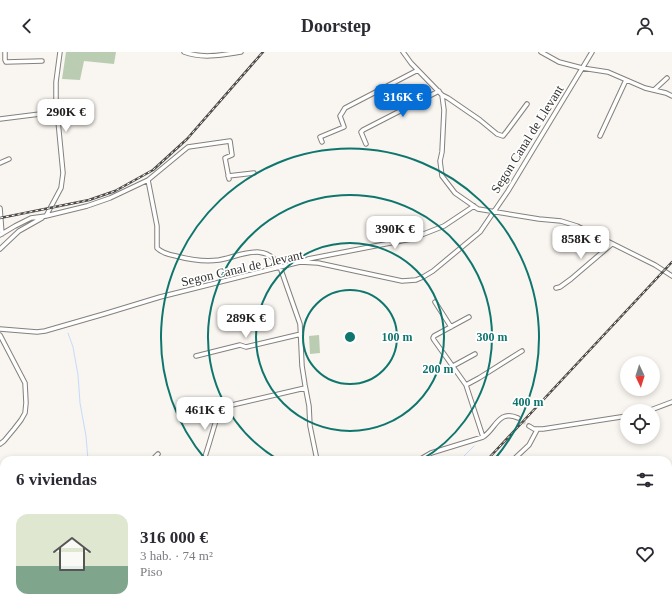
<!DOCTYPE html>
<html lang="es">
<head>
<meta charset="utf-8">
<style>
  :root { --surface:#fff; --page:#f7f7f7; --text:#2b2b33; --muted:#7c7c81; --accent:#066fd7 }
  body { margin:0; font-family:"Times New Roman",serif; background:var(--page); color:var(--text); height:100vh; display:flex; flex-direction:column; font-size:15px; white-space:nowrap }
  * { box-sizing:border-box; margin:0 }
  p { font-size:13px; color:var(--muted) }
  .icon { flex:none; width:22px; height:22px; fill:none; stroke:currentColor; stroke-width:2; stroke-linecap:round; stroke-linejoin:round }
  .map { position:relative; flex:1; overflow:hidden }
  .drawer { position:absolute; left:0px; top:404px; width:672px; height:156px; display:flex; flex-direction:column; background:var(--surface); border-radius:12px 12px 0 0; box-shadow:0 2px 6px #0003 }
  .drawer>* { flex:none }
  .needle { width:26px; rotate:176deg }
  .buttons { position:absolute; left:620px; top:304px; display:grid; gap:8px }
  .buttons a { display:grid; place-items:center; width:40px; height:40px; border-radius:50%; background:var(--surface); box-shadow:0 2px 6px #0003; font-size:20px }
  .price { position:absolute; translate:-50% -34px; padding:0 9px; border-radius:8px; background:#fff; color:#222; font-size:13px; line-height:26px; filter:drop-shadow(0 1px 2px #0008) }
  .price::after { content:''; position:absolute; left:50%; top:24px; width:12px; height:9px; margin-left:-6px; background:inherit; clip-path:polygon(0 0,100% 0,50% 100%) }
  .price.active { background:var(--accent); color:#fff }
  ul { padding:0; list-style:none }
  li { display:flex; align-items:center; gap:12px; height:100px; padding:0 16px }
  li span { display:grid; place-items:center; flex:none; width:112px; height:80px; border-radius:12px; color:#555 }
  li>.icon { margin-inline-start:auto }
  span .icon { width:48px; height:48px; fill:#fffc; stroke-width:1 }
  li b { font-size:17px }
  h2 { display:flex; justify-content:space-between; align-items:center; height:48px; padding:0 16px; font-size:17px }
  header { display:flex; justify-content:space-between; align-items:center; height:52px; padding:0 16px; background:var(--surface); font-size:18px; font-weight:700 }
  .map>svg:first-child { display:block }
</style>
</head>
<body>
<header><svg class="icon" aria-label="back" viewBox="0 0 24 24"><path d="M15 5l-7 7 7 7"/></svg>Doorstep<svg class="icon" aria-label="person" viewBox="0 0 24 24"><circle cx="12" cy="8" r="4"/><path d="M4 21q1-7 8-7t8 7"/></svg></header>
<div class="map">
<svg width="672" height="560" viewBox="0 0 672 560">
  <rect width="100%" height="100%" fill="#f9f5f0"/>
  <!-- green -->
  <path fill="#bacdb3" d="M66,0H116L114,12L84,9L80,28L62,27Z
    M319,283L320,301L310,302L309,284Z"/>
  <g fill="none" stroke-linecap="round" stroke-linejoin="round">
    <!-- stream -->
    <path stroke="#c3dcfc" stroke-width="1" d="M68,281L73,295L78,323L80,351L86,384L88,408
      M463,408V405L474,394"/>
    <!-- minor-tunnel -->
    <path stroke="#d2cfca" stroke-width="3.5" stroke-dasharray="3.5 2" stroke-linecap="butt" d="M518,366L529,374"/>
    <defs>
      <path id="minor" d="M5,0V8L6,10L42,9
        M184,0C203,7 222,3 241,0
        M403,0L411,11L442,43L444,58L442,100L440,109L442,124L455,141L478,157L539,167L561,169L577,174L655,213L672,224
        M541,0L559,10L582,16L608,20L645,36L666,41L672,44
        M654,38L667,26
        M442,43L448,46L480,68L497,82L503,84L507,79L527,52
        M0,67L56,60
        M600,84L626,28
        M322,90L320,85L344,75L340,64L342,61L345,56L418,18
        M366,92L361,80L363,78L439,39
        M0,111L9,107
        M228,124L254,121
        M148,128L157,174V196C162,201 170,203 176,204C191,208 205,210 219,208C241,204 266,189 280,215L300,272L302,314L305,333L309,354L310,374L317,408
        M0,156L2,182
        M46,164L61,136L63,121L56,48V30L60,0
        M0,183L15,174L31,166L46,164L87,154L110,146L148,128L188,95L230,89L232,103L225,106L229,127
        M0,197L19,179L42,166
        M302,210L308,207L411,187L444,174L474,154
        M556,236L560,235L571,227L612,192
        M435,250L451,275
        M469,265L434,284L433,286L434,288L466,333L483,385
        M0,277L37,280L45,279L104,262L160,245L300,210L318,211L402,229L416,228L423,225L433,219L480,180L508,139L592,0
        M0,283L25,331L26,351L25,361L21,368L14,377L4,389L0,392
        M196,304L240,293L246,295L301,282
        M453,314L475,302
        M466,333L479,326L522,299
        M232,353L305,336
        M648,359L672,350
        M529,374L534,377H543L627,364
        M152,408L158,402
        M204,408L209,392L220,355
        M419,408L431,401L483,385C496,377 498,357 518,366
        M513,408L529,393L537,378
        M0,459L4,460
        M0,506L4,501
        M207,556L209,560
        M461,556L462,560
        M274,560L278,556"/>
      <path id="motorway" d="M668,446L672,442
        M668,456L672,453
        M561,560L565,556
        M571,560L575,556"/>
    </defs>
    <!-- minor casing -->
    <use href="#minor" stroke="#84817d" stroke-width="5.5"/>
    <!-- motorway casing -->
    <use href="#motorway" stroke="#84817d" stroke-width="8"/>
    <!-- minor -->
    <use href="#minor" stroke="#fff" stroke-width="3.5"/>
    <!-- motorway -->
    <use href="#motorway" stroke="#fff" stroke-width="6"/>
    <defs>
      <path id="rail" d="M0,166L89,148L115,139L153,118L187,87L263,0
        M487,408L672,210
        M348,560L351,556"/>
    </defs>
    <!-- rail casing -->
    <use href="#rail" stroke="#4d4b49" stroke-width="2.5"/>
    <!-- rail -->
    <use href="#rail" stroke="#fff" stroke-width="1" stroke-dasharray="3" stroke-linecap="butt"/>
  </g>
  <!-- distance rings -->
  <g fill="none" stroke="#0f766e" stroke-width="2">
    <circle cx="350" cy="285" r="47"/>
    <circle cx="350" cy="285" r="94"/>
    <path d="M279 408A142 142 0 1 1 421 408"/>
    <path d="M206 408A189 189 0 1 1 494 408"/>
  </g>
  <g text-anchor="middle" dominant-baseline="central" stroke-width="3.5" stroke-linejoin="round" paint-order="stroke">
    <!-- street labels -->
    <g font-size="13" fill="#363533" stroke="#fff">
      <text transform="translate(527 87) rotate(-58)">Segon Canal de Llevant</text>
      <text transform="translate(242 216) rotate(-13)">Segon Canal de Llevant</text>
    </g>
  </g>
  <circle cx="350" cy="285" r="6" fill="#0f766e" stroke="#fff" stroke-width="2"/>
  <g font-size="12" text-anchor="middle" font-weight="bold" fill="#0f766e" stroke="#fff" stroke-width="3.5" stroke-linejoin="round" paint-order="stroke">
    <text x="397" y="289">100 m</text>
    <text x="492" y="289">300 m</text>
    <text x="438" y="321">200 m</text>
    <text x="528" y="354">400 m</text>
  </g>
</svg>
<div class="buttons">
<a><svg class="needle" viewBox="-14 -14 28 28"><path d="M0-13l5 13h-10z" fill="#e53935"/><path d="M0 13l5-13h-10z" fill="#7c7c81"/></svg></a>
<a><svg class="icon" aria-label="locate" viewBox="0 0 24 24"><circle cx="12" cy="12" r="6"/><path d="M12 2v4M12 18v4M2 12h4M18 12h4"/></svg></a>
</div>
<b class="price active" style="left:403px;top:66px">316K €</b>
<b class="price" style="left:66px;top:81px">290K €</b>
<b class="price" style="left:395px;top:198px">390K €</b>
<b class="price" style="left:581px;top:208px">858K €</b>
<b class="price" style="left:246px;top:287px">289K €</b>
<b class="price" style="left:205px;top:379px">461K €</b>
<section class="drawer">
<h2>6 viviendas<svg class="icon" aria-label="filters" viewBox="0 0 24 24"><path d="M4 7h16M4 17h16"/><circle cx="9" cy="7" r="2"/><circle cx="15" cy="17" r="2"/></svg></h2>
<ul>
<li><span style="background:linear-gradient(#dfe7d0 65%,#7fa58c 0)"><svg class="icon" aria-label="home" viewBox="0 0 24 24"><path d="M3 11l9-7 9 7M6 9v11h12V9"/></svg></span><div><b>316 000 €</b><p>3 hab. · 74 m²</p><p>Piso</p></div><svg class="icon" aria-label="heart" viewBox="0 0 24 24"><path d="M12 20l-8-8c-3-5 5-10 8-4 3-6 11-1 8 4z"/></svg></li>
</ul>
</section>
</div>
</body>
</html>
